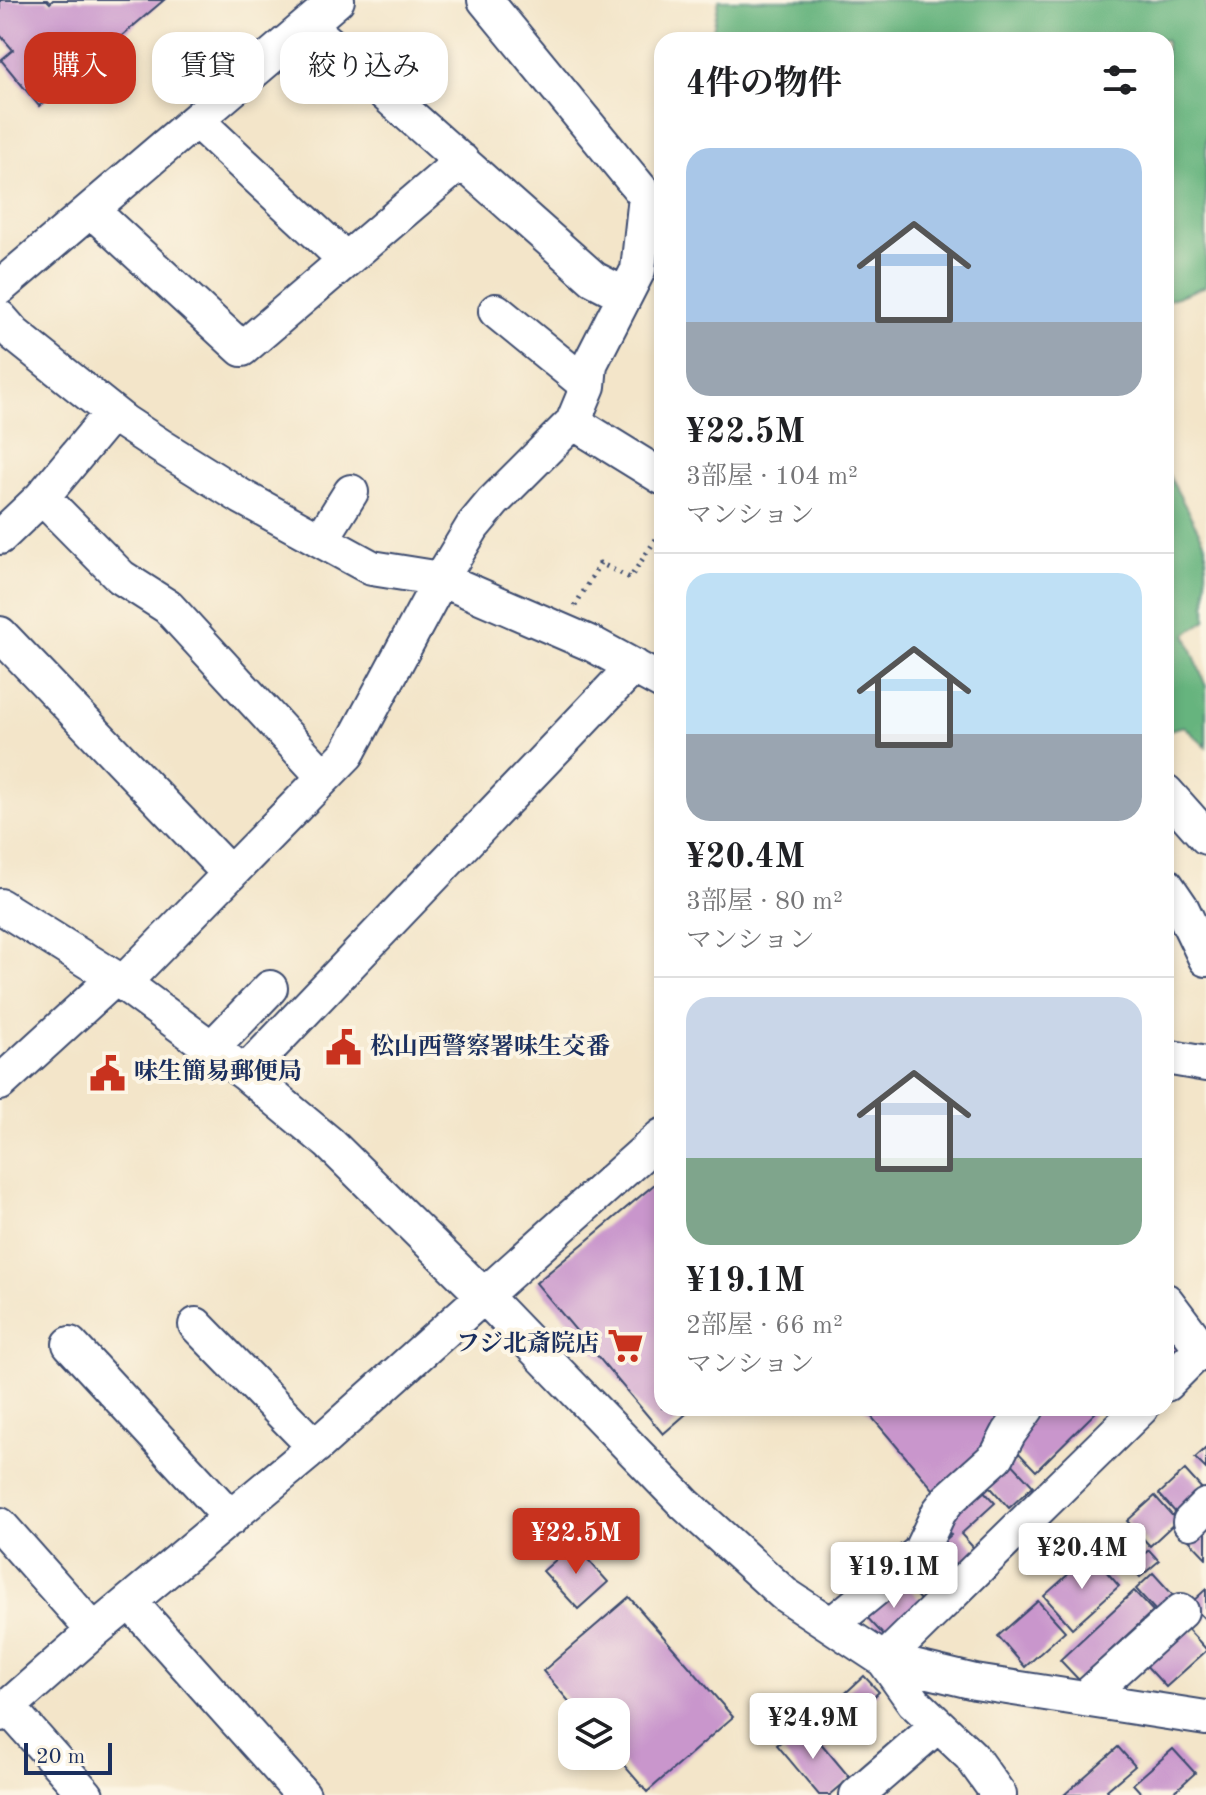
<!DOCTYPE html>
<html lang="ja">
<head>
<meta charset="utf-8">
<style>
  :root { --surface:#fff; --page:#f6f6f6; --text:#202124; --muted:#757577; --line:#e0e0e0; --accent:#c8321e }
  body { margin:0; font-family:"Old Standard TT","Noto Serif JP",serif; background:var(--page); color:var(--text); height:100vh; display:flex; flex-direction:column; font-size:30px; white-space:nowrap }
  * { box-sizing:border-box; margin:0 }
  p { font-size:26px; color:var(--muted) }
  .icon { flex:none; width:44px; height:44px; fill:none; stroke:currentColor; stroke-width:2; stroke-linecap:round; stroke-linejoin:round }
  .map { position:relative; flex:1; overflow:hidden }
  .drawer { position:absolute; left:654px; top:32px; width:520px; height:1384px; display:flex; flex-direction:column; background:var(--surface); border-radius:24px; box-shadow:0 4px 12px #0003 }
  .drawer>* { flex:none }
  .guide { position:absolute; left:24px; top:32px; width:510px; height:72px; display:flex; gap:16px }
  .fabs { position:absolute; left:558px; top:1698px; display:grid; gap:16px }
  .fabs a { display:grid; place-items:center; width:72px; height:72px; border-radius:16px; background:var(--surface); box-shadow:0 4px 12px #0003; font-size:40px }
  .scale { position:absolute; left:24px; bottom:20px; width:88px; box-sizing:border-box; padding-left:8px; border:4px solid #1b2f5e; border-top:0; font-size:22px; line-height:28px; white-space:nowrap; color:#1b2f5e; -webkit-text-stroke:6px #fcf5e5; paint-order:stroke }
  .price { position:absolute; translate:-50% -68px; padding:0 18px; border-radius:8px; background:#fff; color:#222; font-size:26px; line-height:52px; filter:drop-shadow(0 2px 4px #0008) }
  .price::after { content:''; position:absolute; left:50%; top:48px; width:24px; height:18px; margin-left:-12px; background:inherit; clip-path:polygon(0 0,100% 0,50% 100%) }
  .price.current { background:var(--accent); color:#fff }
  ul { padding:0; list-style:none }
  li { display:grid; align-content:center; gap:16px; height:424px; padding:0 32px }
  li+li { border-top:2px solid var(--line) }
  li span { display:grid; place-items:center; height:248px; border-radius:24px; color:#555 }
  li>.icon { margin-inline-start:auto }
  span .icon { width:144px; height:144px; fill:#fffc; stroke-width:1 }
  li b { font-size:34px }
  h2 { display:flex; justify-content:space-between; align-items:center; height:96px; padding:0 32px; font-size:34px }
  .chip { padding:0 28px; border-radius:24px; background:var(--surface); box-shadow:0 4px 12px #0003; font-size:28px; line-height:72px }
  .chip.current { background:var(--accent); color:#fff }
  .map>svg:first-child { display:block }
</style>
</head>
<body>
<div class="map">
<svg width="1206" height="1795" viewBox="0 0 1206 1795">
  <rect width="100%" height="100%" fill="#fcf5e5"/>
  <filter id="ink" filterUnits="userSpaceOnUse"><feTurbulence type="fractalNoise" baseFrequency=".0125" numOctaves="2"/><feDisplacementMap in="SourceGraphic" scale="16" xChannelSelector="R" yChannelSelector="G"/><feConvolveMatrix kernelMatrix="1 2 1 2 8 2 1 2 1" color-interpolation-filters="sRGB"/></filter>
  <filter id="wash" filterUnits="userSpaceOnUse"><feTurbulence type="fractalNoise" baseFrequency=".006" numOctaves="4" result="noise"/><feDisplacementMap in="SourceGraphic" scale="32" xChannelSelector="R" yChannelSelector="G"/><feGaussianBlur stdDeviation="1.8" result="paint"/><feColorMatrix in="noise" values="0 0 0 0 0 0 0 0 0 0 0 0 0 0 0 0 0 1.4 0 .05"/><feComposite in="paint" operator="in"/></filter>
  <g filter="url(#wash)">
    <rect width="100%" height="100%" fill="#f3e5c9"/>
    <!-- forest -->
    <path fill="#66b47e" stroke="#40726e" stroke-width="2" d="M719,0H1206V286L1166,301V40H711Z
      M1166,470L1206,545V620L1186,634L1206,687V747L1184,726L1166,731Z"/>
    <g id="blocks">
      <!-- building -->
      <path fill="#c996cc" d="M0,0H47L50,3L53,0H164L39,106L1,60L13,50L0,35Z
        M661,1179L662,1408H693L663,1434L536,1283Z
        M1166,1315L1193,1346L1166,1369Z
        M864,1408H1023L938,1495Z
        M1039,1408H1100L1036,1471L1012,1446Z
        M1206,1448V1469L1195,1458Z
        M1007,1458L1033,1486L1009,1508L983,1479Z
        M1185,1470L1203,1490L1177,1514L1159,1494Z
        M979,1486L995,1503L961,1534L981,1556L962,1573L938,1547L951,1535L940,1523Z
        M1155,1496L1177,1521L1150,1546L1127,1521Z
        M1206,1522V1558L1188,1539Z
        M574,1544L608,1582L578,1609L543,1571Z
        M1149,1550L1159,1561L1140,1577L1130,1566Z
        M1091,1554L1119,1586L1072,1628L1044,1596Z
        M1153,1573L1173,1595L1156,1611L1136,1589Z
        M901,1579L922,1602L889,1641L864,1614Z
        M1206,1589V1620L1190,1604Z
        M1134,1591L1153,1611L1079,1680L1060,1660Z
        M629,1597L733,1717L647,1792L616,1756V1712H578L543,1671Z
        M1038,1601L1065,1631L1025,1667L998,1636Z
        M1183,1624L1206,1649V1651L1166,1687L1142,1661Z
        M864,1676L879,1692L840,1728L825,1712Z
        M804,1723L850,1778L830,1795H819L777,1745Z
        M1118,1747L1135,1766L1107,1790L1111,1795H1064Z
        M1173,1749L1195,1773L1171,1795H1143L1133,1784Z"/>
    </g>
  </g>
  <g filter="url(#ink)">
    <use href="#blocks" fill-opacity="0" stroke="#3b4a6e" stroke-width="2"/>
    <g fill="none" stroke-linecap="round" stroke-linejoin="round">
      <defs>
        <path id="minor" d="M308,25L594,279L625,295
          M196,120L346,260
          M91,210L242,349L462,161
          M0,287L337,0
          M496,311L588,386
          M0,318L14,334L124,422L162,447L242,497L372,568L441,579L594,645L662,682
          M573,422L662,477
          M42,497L121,577L168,607L324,777
          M0,537L42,497L112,413
          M321,540L351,492
          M0,634L230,874
          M1166,792L1206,837
          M1166,885L1181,907L1206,959
          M0,906L123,983L245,1073L329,1143L484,1296L685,1504L784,1594L884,1660L975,1682L1206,1718
          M123,983L347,754L441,579L473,526L493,502L573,422L588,386L590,364L638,270L646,196L485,0
          M212,1048L270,988
          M1166,1057L1206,1064
          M245,1073L634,666
          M0,1083L115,978
          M1166,1301L1206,1354
          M196,1325L315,1447
          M70,1344L231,1518
          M1166,1384L1201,1349
          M1190,1522L1206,1506
          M0,1525L94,1631
          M130,1602L303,1795
          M831,1625L920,1552L939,1512L948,1500L997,1456L1009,1433L1027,1408
          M1084,1699L1181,1611
          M8,1707L86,1795
          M0,1714L94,1631L315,1447L662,1136
          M857,1795L938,1725
          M999,1795L971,1756L914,1702L884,1660L1141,1408"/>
      </defs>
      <!-- minor casing -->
      <use href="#minor" stroke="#3b4a6e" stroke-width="38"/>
      <!-- path -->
      <path stroke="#3b4a6e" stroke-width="5" stroke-dasharray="2 6" stroke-linecap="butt" d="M575,606L600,563L630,578L662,530"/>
      <!-- minor -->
      <use href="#minor" stroke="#fff" stroke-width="34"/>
    </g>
  </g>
  <!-- icons -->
  <defs>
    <symbol id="civic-bare" viewBox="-9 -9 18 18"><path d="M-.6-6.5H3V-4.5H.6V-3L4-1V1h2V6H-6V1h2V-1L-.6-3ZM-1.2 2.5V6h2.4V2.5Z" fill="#c8321e" stroke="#fcf5e5" stroke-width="2.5" paint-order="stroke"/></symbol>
    <symbol id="supermarket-bare" viewBox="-9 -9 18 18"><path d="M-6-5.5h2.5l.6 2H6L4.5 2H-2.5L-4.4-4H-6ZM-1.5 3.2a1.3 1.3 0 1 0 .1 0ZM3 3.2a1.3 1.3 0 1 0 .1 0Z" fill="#c8321e" stroke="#fcf5e5" stroke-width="2.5" paint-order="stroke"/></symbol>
  </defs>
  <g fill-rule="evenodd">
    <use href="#civic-bare" x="318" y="1022" width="51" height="51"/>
    <use href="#civic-bare" x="82" y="1048" width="51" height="51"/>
    <use href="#supermarket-bare" x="600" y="1320" width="51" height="51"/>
  </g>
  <g text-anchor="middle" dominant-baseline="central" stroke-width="8" stroke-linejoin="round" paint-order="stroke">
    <!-- poi labels -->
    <g font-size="24" font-weight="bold" fill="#1b2f5e" stroke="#fcf5e5" text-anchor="start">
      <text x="370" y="1048">松山西警察署味生交番</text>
      <text x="134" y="1073">味生簡易郵便局</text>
      <text x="599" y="1345" text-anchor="end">フジ北斎院店</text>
    </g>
  </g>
</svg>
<div class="fabs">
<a><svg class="icon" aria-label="layers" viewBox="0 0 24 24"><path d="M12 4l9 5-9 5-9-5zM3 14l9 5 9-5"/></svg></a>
</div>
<div class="scale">20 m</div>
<b class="price current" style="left:576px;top:1576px">¥22.5M</b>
<b class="price" style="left:1082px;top:1591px">¥20.4M</b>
<b class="price" style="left:894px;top:1610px">¥19.1M</b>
<b class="price" style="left:813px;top:1761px">¥24.9M</b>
<div class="guide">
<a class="chip current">購入</a>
<a class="chip">賃貸</a>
<a class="chip">絞り込み</a>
</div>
<section class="drawer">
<h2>4件の物件<svg class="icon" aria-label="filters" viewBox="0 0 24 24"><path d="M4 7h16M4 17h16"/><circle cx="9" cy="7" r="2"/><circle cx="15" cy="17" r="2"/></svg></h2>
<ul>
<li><span style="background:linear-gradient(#a9c7e8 70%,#9aa5b1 0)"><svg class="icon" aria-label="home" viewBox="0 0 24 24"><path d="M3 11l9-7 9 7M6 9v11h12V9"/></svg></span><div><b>¥22.5M</b><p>3部屋 · 104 m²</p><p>マンション</p></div></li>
<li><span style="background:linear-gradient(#bfe0f5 65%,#9aa5b1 0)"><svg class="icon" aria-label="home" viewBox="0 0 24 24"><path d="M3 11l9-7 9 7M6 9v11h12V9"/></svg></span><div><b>¥20.4M</b><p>3部屋 · 80 m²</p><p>マンション</p></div></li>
<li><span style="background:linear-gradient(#c9d6e8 65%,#7fa58c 0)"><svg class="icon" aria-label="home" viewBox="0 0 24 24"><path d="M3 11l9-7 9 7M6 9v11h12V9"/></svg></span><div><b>¥19.1M</b><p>2部屋 · 66 m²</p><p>マンション</p></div></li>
</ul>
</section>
</div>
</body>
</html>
